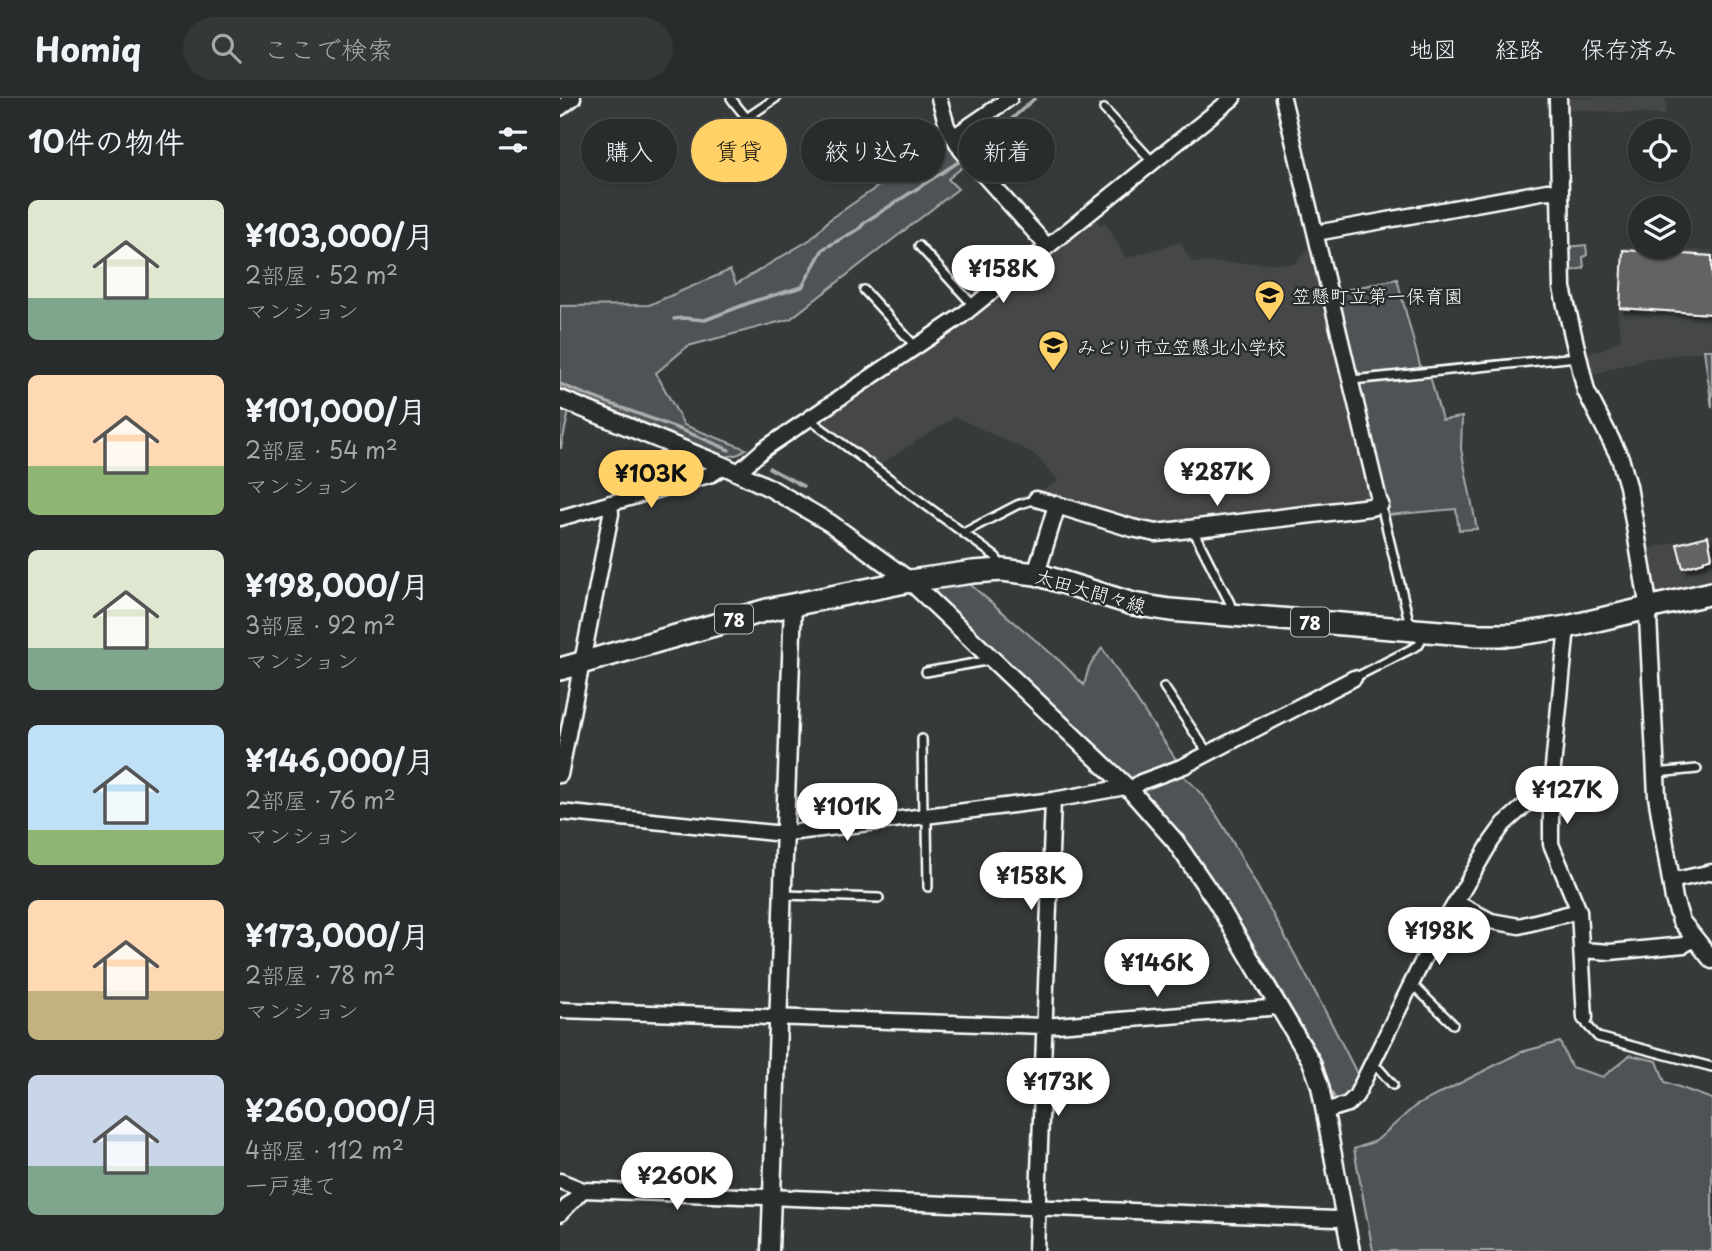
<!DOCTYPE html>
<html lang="ja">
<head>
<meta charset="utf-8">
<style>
  :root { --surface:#292c2c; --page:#353838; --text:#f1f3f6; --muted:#a5a7a9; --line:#454848; --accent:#ffd166 }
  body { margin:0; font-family:"Playpen Sans","Klee One",sans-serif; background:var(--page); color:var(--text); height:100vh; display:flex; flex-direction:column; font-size:26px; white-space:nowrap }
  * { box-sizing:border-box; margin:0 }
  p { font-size:23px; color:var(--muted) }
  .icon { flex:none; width:38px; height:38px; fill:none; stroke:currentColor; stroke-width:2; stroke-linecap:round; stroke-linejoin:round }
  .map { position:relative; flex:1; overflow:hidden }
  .side { display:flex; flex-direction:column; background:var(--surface); width:560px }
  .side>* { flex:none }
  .banner { position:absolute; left:21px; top:21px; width:665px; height:63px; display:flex; gap:14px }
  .controls { position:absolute; left:1068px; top:21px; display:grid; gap:14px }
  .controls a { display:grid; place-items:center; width:63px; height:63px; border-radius:50%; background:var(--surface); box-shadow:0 2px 5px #0004,0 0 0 2px var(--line); font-size:35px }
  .price { position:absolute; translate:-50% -60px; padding:0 16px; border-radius:24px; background:#fff; color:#222; font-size:23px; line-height:46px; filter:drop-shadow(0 2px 4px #0008) }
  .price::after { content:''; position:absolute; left:50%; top:42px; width:21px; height:16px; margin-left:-10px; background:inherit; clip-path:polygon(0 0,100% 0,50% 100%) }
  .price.active { background:var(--accent); color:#111 }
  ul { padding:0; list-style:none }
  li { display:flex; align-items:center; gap:21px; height:175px; padding:0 28px }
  li span { display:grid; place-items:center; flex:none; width:196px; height:140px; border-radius:10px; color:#555 }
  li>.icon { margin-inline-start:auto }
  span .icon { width:84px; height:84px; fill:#fffc; stroke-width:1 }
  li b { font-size:30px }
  h2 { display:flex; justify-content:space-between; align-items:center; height:84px; padding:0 28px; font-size:30px }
  .pill { padding:0 24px; border-radius:32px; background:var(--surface); box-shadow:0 2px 5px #0004,0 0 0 2px var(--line); font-size:24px; line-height:63px }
  .pill.active { background:var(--accent); color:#111 }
  header { display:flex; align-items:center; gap:42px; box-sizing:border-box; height:98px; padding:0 35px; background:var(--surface); border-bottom:2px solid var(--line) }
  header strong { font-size:33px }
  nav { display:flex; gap:38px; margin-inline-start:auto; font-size:24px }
  .search { width:490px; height:63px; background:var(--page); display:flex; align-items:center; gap:18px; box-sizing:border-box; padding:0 24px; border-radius:38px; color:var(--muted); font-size:26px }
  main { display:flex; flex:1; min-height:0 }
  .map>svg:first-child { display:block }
</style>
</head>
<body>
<header>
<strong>Homiq</strong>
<div class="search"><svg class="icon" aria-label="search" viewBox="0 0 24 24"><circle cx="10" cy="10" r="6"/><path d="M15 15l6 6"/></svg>ここで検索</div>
<nav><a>地図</a><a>経路</a><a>保存済み</a></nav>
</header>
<main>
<section class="side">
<h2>10件の物件<svg class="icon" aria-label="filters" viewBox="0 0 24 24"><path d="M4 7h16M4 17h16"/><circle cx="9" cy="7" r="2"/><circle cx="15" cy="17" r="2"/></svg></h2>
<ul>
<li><span style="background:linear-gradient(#dfe7d0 70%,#7fa58c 0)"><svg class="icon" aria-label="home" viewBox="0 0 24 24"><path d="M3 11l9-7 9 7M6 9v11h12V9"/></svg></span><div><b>¥103,000/月</b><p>2部屋 · 52 m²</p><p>マンション</p></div></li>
<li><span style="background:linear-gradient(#ffd9b3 65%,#8fb573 0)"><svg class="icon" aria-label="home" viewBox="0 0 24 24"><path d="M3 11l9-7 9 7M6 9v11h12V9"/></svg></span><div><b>¥101,000/月</b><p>2部屋 · 54 m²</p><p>マンション</p></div></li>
<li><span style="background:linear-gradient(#dfe7d0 70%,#7fa58c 0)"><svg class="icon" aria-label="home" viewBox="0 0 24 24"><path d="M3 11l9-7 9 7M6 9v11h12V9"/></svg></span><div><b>¥198,000/月</b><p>3部屋 · 92 m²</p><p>マンション</p></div></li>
<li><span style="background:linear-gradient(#bfe0f5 75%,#8fb573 0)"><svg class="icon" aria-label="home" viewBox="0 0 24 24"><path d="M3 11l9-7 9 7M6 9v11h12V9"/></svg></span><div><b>¥146,000/月</b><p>2部屋 · 76 m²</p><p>マンション</p></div></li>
<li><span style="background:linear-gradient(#ffd9b3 65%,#c2b280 0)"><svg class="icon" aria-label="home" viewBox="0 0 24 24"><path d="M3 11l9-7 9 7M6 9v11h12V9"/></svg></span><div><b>¥173,000/月</b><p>2部屋 · 78 m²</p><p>マンション</p></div></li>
<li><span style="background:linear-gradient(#c9d6e8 65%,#7fa58c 0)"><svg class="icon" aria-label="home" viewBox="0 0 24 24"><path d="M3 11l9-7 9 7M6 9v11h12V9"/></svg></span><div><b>¥260,000/月</b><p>4部屋 · 112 m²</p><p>一戸建て</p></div></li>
</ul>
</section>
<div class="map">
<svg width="1152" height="1153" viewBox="0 0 1152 1153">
  <defs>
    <filter id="shadow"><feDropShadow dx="3.5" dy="3.5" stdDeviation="2" flood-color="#0009"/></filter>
  </defs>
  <rect width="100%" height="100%" fill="#373a3b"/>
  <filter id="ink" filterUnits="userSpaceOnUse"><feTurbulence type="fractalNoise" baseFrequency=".0143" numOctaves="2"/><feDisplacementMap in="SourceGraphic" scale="14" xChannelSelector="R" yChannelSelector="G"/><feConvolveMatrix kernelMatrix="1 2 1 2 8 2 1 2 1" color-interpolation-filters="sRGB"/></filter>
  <g filter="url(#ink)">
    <!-- built -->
    <path fill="#444748" d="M1004,0H1106L1105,17L1004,11Z
      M535,119L540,127L545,124L566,160L620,144L632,164L734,166L753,146L812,398L809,401L591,427L481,395L480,393L499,383L473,355L395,319L318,368L261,326L260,323L397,231Z
      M1062,149L1152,153V252L1084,261L1027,278L1021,255L1041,252L1061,241L1058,221Z
      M1152,436V486L1098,501L1093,496L1086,451Z"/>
    <!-- green -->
    <path fill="#505354" stroke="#a8a9aa" stroke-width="2" d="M389,45L405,67L388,81L398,91L230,221L128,248L96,275L124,327L186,351L179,356L167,359L0,290V208L89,207L170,172L176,186L251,141L269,122L365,56Z
      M1026,147L1027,157L1023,159L1024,170L1007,174L1006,149Z
      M837,181L861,271L802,276L794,271L776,194Z
      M1144,252H1152V310Z
      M866,277L870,278L882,322L902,319L901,351L917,431L899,432L896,411L828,417L798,287L801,284Z
      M0,308L9,313L1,350H0Z
      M116,355L148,368V371L108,384Z
      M405,482L501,564L524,587L529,569L542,550L619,666L601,669L574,681L569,680L376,495L379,485Z
      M619,675C647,694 671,741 687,770C726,840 765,910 800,982L796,993L779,1004C768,996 766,970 759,957C704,866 654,771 583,692Z
      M1000,944L1011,969L1043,979L1070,957L1097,963L1105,984L1152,1001V1153H813L794,1051L816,1043L855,1008L961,954Z"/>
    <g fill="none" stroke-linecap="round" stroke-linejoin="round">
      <!-- stream -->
      <path stroke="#adaeaf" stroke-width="3.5" d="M416,54L422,43L444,28L475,0
        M114,221L123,220L145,222L194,203L242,189L263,151L299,131L305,124L400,63
        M0,286C56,310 114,326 169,352
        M209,370L243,388"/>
    </g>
    <!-- building -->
    <path fill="#636465" stroke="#fff" stroke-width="2" filter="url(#shadow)" d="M1063,152L1152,158V216L1060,210Z
      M1148,438L1152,459L1144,462V464L1123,470L1117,446Z"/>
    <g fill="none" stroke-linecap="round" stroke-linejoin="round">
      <defs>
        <path id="service" d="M171,0C179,12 189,21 197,33
          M544,11L593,64
          M188,19L216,0
          M359,148L413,207
          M304,192L356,249
          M792,282L1017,259
          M249,321L436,459L441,470
          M821,407L850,527
          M633,432L670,505L672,516
          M403,435L457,407L476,401
          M366,574L431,562
          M794,580L859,547L864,534
          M604,589L648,655
          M362,641L363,718L367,725L368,789
          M1096,675L1137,671
          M224,797L319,800
          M851,888L858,892L893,926
          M1025,920L1027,927L1038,939L1152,969
          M811,968L819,971L833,987"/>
        <path id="minor" d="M379,0L387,28L401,52L487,148
          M723,0L820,406
          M0,10L13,0
          M393,39L450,0
          M756,135L987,93L1000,94
          M178,374L204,351L400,219L673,0
          M476,401L497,407
          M0,420L152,376L164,368
          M1007,529L991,689V746L1019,813L1025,920
          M0,677L51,416L50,405
          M570,692L581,684L624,668L794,580
          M0,714L214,735L237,734L493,702L560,690L563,687
          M1111,783L1152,774
          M897,805L931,823L959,828L1019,813
          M1022,852L1050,854L1124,847L1133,840
          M0,912L484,928L709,910L718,906
          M765,1013L788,1006L796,998L869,850L931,744L944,726L982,692L991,689
          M0,1083L23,1092L776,1121L785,1119
          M0,1116L23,1092
          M476,1153L493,702"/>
        <path id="tertiary" d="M998,0L1002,190L1026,293L1060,360L1068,388L1087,499L1097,698L1114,801L1121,823L1152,862
          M0,301L164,368L210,390L270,425L350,483L570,692L615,743L656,803L751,963L760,988L791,1153
          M476,476L497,407L572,430L596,435L811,409L820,406
          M210,1153L233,506"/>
        <path id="primary" d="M0,571L207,512L350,483L413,474L442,472L476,476L573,506L610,512L917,537H952L1007,529L1152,495"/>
      </defs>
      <!-- service casing -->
      <use href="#service" stroke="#fff" stroke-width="12"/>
      <!-- minor casing -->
      <use href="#minor" stroke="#fff" stroke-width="19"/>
      <!-- tertiary casing -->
      <use href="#tertiary" stroke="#fff" stroke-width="21"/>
      <!-- primary casing -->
      <use href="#primary" stroke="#fff" stroke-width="26"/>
      <!-- service -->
      <use href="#service" stroke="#2a2d2e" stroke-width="7"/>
      <!-- minor -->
      <use href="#minor" stroke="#2a2d2e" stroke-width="14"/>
      <!-- tertiary -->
      <use href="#tertiary" stroke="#2a2d2e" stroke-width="16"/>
      <!-- primary -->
      <use href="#primary" stroke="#2a2d2e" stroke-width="21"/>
    </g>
  </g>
  <!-- icons -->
  <defs>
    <symbol id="school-pin" viewBox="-11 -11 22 30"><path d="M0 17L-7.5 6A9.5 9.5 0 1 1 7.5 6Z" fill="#ffd166" stroke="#2a2d2e"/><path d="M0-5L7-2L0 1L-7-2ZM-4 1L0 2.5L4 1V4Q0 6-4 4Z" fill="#111"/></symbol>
  </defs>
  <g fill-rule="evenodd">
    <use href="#school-pin" x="692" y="180" width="35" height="47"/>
    <use href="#school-pin" x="476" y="230" width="35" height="47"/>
  </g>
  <g text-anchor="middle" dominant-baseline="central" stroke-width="5" stroke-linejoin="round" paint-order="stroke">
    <!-- shield labels -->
    <g fill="#2a2d2e" stroke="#bfc0c0" stroke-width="2">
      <rect x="155" y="506.5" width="38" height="29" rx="5"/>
      <rect x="731" y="509.5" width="38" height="29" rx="5"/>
    </g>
    <g font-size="18" font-weight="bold" fill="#fff">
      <text x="174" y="521">78</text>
      <text x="750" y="524">78</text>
    </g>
    <!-- poi labels -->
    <g font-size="19" fill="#fff" stroke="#2a2d2e" text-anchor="start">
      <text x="732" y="197">笠懸町立第一保育園</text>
      <text x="517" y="248">みどり市立笠懸北小学校</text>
    </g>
    <!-- street labels -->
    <g font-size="19" fill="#fff" stroke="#2a2d2e">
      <text transform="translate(531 492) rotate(16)">太田大間々線</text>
    </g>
  </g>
</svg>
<div class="controls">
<a><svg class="icon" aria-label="locate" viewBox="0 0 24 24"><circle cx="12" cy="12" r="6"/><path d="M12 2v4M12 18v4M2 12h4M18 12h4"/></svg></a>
<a><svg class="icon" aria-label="layers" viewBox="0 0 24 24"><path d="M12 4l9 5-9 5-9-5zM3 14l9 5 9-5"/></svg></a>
</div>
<b class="price" style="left:443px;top:207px">¥158K</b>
<b class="price" style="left:657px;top:410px">¥287K</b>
<b class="price active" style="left:91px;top:412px">¥103K</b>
<b class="price" style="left:1007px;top:728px">¥127K</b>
<b class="price" style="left:287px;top:745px">¥101K</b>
<b class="price" style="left:471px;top:814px">¥158K</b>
<b class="price" style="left:879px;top:869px">¥198K</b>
<b class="price" style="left:597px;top:901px">¥146K</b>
<b class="price" style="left:498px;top:1020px">¥173K</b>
<b class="price" style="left:117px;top:1114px">¥260K</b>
<div class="banner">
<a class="pill">購入</a>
<a class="pill active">賃貸</a>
<a class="pill">絞り込み</a>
<a class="pill">新着</a>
</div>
</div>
</main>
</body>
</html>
